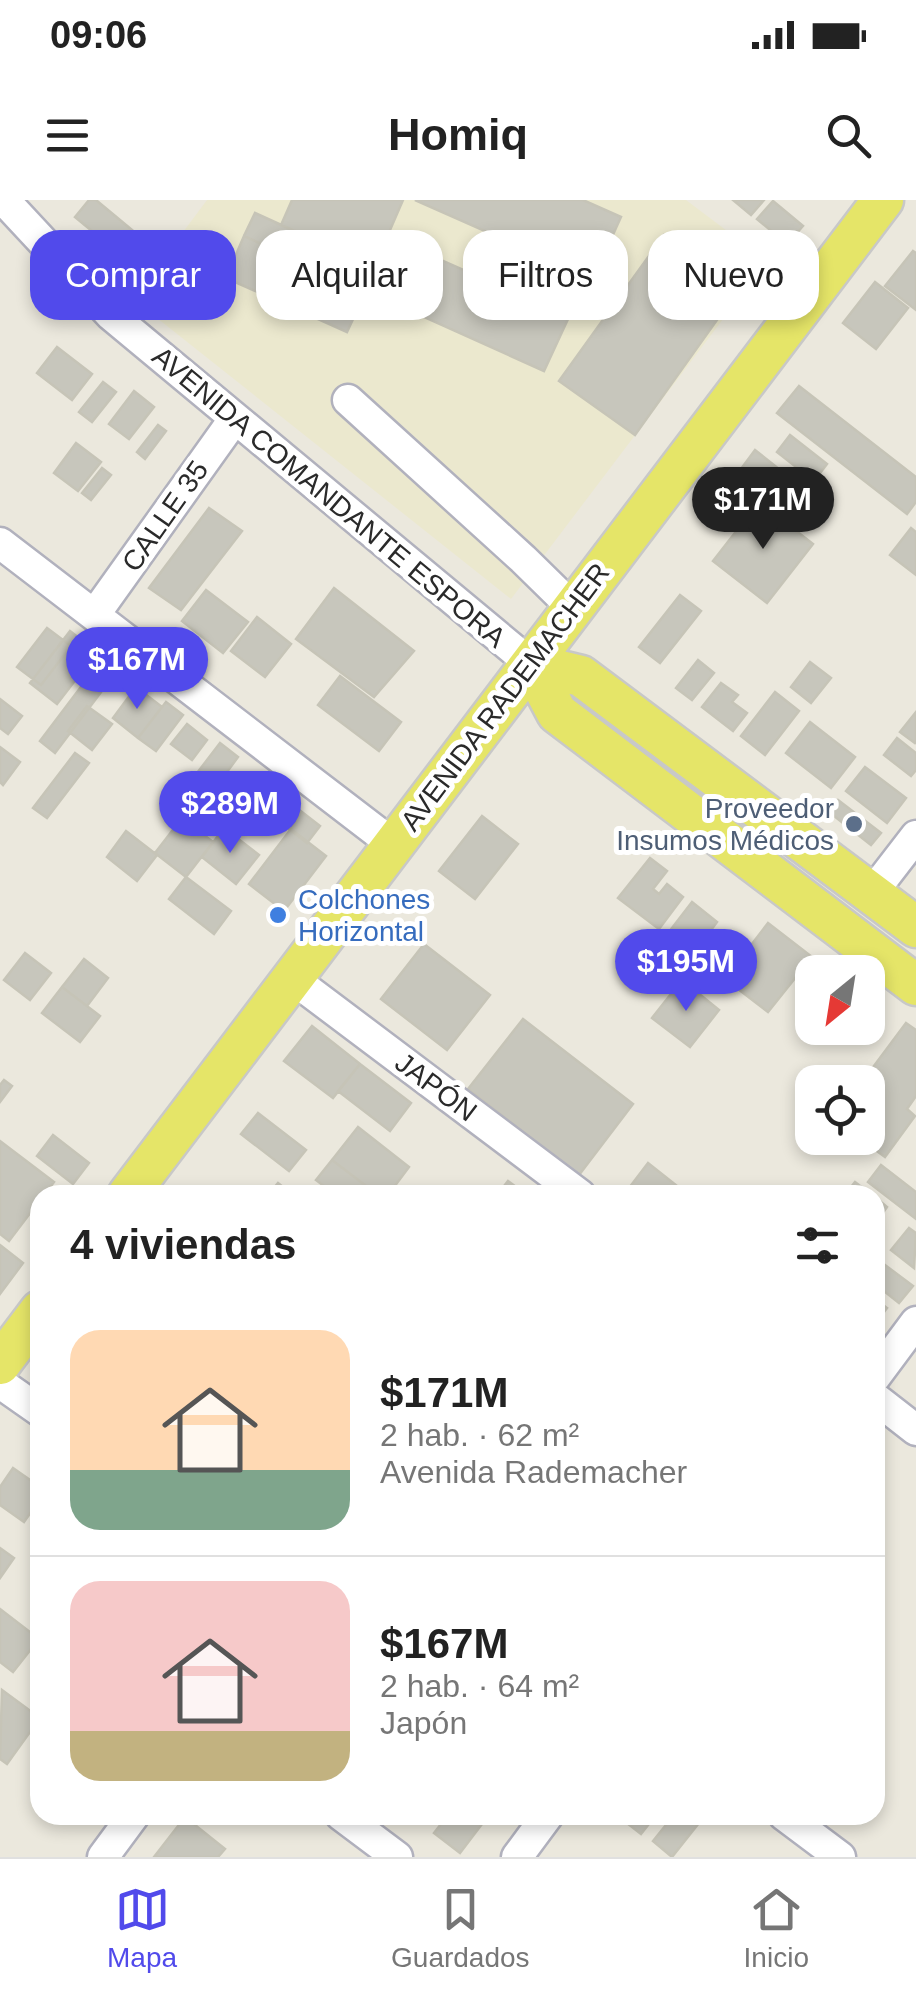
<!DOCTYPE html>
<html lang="es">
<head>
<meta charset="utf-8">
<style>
  :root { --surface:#fff; --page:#f2f2f2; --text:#222; --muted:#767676; --line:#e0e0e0; --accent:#514aeb }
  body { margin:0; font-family:Helvetica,sans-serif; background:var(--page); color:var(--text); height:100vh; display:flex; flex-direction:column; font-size:38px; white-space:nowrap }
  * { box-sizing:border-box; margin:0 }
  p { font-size:32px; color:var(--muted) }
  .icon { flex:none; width:55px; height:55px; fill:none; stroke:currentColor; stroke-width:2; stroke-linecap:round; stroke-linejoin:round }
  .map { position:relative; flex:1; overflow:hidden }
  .side { position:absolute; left:30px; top:985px; width:855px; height:640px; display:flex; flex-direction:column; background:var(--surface); border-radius:30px; box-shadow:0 5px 15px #0003 }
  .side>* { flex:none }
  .guide { position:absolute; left:30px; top:30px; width:858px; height:90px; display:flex; gap:20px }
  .needle { width:65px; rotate:210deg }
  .controls { position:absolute; left:795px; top:755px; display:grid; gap:20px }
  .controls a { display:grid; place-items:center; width:90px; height:90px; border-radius:20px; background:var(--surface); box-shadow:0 5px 15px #0003; font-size:50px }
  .price { position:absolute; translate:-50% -85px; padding:0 22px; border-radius:35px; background:var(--accent); color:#fff; font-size:32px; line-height:65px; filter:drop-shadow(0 2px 5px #0008) }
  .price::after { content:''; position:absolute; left:50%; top:60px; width:30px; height:22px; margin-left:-15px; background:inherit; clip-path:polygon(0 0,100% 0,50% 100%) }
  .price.current { background:#222; color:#fff }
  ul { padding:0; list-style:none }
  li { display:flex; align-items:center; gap:30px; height:250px; padding:0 40px }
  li+li { border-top:2px solid var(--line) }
  li span { display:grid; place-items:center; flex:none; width:280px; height:200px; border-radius:30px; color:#555 }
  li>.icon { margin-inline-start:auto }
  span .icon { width:120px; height:120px; fill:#fffc; stroke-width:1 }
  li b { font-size:42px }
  h2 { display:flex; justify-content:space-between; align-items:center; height:120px; padding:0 40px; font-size:42px }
  .pill { padding:0 35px; border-radius:30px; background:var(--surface); box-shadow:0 5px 15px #0003; font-size:35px; line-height:90px }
  .pill.current { background:var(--accent); color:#fff }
  .status { display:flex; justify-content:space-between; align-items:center; height:70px; padding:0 50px; background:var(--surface); direction:ltr }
  .status svg { height:28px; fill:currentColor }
  header { display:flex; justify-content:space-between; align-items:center; height:130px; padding:0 40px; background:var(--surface); font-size:45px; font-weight:700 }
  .dock { display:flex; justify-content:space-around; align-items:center; height:140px; border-top:2px solid var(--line); background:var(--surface); font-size:28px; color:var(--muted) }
  .dock a { display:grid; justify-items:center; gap:5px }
  .dock .current { color:var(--accent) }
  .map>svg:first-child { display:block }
</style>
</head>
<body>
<div class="status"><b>09:06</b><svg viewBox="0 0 49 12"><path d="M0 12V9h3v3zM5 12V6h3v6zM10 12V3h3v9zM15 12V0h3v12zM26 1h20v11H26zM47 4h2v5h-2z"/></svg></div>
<header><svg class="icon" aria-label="menu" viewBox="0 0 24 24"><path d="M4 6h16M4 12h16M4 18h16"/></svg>Homiq<svg class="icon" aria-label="search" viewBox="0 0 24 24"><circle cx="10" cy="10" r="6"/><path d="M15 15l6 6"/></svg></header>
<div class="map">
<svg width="916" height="1657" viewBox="0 0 916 1657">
  <rect width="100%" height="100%" fill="#ebe8dd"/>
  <!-- education -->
  <path fill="#ebe8ce" d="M207,0H686L767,61L511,399L133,99Z"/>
  <!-- building -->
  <path fill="#c7c6bc" stroke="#c6c4b7" stroke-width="2.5" d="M89,0H96L132,30L115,50L75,17Z
    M292,0H403L374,67L281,25Z
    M415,0H583L621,17L593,79Z
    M733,0H764L751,15Z
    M773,1L803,26L787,44L757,19Z
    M255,13L374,67L387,36L569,117L544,171L244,36Z
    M664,35L739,89L635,235L559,181Z
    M244,36L366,91L347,132L226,78Z
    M913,51L916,53V110L885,86Z
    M875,82L908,108L876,149L843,123Z
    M57,147L92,174L72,200L37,173Z
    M103,182L116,192L92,222L79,212Z
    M799,186L916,277V302L907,314L777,213Z
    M134,191L154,207L129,239L109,224Z
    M158,225L166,231L145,259L137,252Z
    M790,235L827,264L814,281L777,252Z
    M76,243L101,262L78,291L54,273Z
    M755,250L794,281L776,303L738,273Z
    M102,268L111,275L91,300L82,293Z
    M759,302L813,344L767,403L713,361Z
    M209,308L242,331L181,410L149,388Z
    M911,328L916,332V375L890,355Z
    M334,388L414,451L374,497L296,439Z
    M206,390L248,422L223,453L182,421Z
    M680,395L701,411L660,463L639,447Z
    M257,417L291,444L265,477L231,451Z
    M47,428L71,446L41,485L17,467Z
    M70,431L97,452L57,504L30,483Z
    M698,460L714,473L692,500L676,488Z
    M810,462L831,478L811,503L791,487Z
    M99,463L114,475L55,553L40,541Z
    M340,476L401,522L379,551L318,505Z
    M721,483L738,495L732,502L747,513L733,531L702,507Z
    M136,487L162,507L138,538L113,518Z
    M775,492L799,511L765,555L741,536Z
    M0,499L22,516L8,534L0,528Z
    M166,502L183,515L156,551L138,538Z
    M87,506L112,524L92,550L68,531Z
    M916,512V542L915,543L900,532Z
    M810,522L855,557L831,588L786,553Z
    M187,524L207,540L192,560L171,544Z
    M897,538L916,553V570L911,576L884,555Z
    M220,543L238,557L213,591L194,577Z
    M0,547L20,562L3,585L0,582Z
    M75,553L89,563L47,618L33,608Z
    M865,567L906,598L887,623L846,591Z
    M280,595L320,626L307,643L267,612Z
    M838,600L881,633L871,645L829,612Z
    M482,616L518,644L475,699L439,671Z
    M182,618L213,642L186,677L155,653Z
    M224,628L259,655L236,684L202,657Z
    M291,629L326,656L284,711L249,684Z
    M126,631L157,655L137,681L107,657Z
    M650,658L667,671L653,689L659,694L667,684L683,697L659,729L618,698Z
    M186,677L231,711L214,734L169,699Z
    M692,702L717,722L688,761L662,741Z
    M768,723L812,757L768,812L725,779Z
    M424,744L490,795L447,850L381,799Z
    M25,753L51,773L30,800L4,780Z
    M84,759L108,778L87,806L62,787Z
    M682,780L719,810L690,847L652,818Z
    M62,787L100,816L80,842L42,813Z
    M523,819L633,904L579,975L468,889Z
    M906,823L916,830V896L907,909L915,916L885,957L859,938H868V882H862Z
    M312,826L360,864L333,898L284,861Z
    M360,864L411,903L390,931L338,891Z
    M4,880L12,886L0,902V885Z
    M258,913L306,950L289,971L241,934Z
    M358,927L409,967L388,995H378L332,960Z
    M53,935L89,963L73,984L37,956Z
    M0,941L54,982L44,995H40V1000L9,1041L0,1034Z
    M332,960L378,995H336L316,980Z
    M648,963L677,986L670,995H638L629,988Z
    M881,965L916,992V1019L868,982Z
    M508,981L527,995H497Z
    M855,982L872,995H852L848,991Z
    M278,983L293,995H268Z
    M875,997L887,1007L880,1017L875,1013Z
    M909,1028L916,1033L914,1068L891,1050Z
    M0,1045L23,1063L0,1094Z
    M885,1065L913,1086L899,1103L875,1084V1078Z
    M875,1099L887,1108L875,1124Z
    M13,1268L40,1287V1299L24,1322L0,1305V1287Z
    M0,1348L14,1358L0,1378Z
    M0,1409L39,1439L13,1472L0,1462Z
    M2,1490L40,1518L7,1564L0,1559Z
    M448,1615H470L482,1624L460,1653L434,1633Z
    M626,1615H656L641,1634L623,1620Z
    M674,1615H689L699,1623L672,1657L653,1641Z
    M185,1617L225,1649L218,1657H154Z"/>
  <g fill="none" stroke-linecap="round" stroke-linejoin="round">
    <defs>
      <path id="minor" d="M4,0L111,115L531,464
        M348,200L523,359L573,408
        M0,343L394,645
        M95,414L235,218
        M872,693L916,636
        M293,779L580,995
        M875,1177L916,1122
        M0,1183L40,1211
        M875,1198L916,1230
        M341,1615L397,1657
        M784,1615L840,1657
        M103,1657L134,1615
        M517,1657L548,1615"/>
      <path id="major" d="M531,464L557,513L916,785
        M531,464L581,476L916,727
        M128,995L883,0
        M0,1164L40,1111"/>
    </defs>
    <!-- minor casing -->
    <use href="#minor" stroke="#b1b1bd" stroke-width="35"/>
    <!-- major casing -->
    <use href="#major" stroke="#c8c8c8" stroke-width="45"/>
    <!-- minor -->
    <use href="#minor" stroke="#fff" stroke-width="30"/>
    <!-- major -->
    <use href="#major" stroke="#e5e568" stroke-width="40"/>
  </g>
  <!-- markers -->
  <circle fill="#5c6f8a" stroke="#fff" stroke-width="4" cx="854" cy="624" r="10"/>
  <circle fill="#3f7fe0" stroke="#fff" stroke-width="4" cx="278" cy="715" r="10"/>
  <g text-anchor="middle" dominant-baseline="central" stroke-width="10" stroke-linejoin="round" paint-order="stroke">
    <!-- street labels -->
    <g font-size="28" fill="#2a2a2a" stroke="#fff">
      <text transform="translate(329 297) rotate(40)">AVENIDA COMANDANTE ESPORA</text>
      <text transform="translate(165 316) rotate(-55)">CALLE 35</text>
      <text transform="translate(505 497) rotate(-53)">AVENIDA RADEMACHER</text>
      <text transform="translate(436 887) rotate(37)">JAPÓN</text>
    </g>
    <!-- service labels -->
    <g font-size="28" fill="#4e5e75" stroke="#fff" text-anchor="end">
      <text x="834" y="608">Proveedor<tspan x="834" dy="32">Insumos Médicos</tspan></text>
    </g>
    <!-- shop labels -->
    <g font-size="28" fill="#366cbe" stroke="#fff" text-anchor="start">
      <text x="298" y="699">Colchones<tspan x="298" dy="32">Horizontal</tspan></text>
    </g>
  </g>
</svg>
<div class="controls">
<a><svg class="needle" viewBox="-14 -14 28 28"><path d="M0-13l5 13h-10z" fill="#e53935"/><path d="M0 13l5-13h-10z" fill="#767676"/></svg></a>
<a><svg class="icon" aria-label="locate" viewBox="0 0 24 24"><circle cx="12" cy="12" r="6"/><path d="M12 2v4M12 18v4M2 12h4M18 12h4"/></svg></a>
</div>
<b class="price current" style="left:763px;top:352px">$171M</b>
<b class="price" style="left:137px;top:512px">$167M</b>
<b class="price" style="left:230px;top:656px">$289M</b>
<b class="price" style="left:686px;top:814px">$195M</b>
<div class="guide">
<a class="pill current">Comprar</a>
<a class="pill">Alquilar</a>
<a class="pill">Filtros</a>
<a class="pill">Nuevo</a>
</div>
<section class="side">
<h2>4 viviendas<svg class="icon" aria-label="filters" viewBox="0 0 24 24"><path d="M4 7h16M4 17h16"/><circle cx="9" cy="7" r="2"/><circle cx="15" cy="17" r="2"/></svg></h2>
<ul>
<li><span style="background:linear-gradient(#ffd9b3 70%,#7fa58c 0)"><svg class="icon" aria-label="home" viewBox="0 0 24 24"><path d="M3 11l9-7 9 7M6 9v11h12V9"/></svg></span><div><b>$171M</b><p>2 hab. · 62 m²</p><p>Avenida Rademacher</p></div></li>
<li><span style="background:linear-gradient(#f6c9c9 75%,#c2b280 0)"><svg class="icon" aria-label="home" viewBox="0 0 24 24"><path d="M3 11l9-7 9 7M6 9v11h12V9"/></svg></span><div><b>$167M</b><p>2 hab. · 64 m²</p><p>Japón</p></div></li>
</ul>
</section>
</div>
<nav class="dock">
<a class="current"><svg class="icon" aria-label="map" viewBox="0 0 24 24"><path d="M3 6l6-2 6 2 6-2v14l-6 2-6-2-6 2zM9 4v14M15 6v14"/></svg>Mapa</a>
<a><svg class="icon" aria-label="saved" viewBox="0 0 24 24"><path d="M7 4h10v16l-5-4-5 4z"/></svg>Guardados</a>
<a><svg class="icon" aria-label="home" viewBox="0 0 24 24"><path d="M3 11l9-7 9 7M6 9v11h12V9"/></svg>Inicio</a>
</nav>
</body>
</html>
